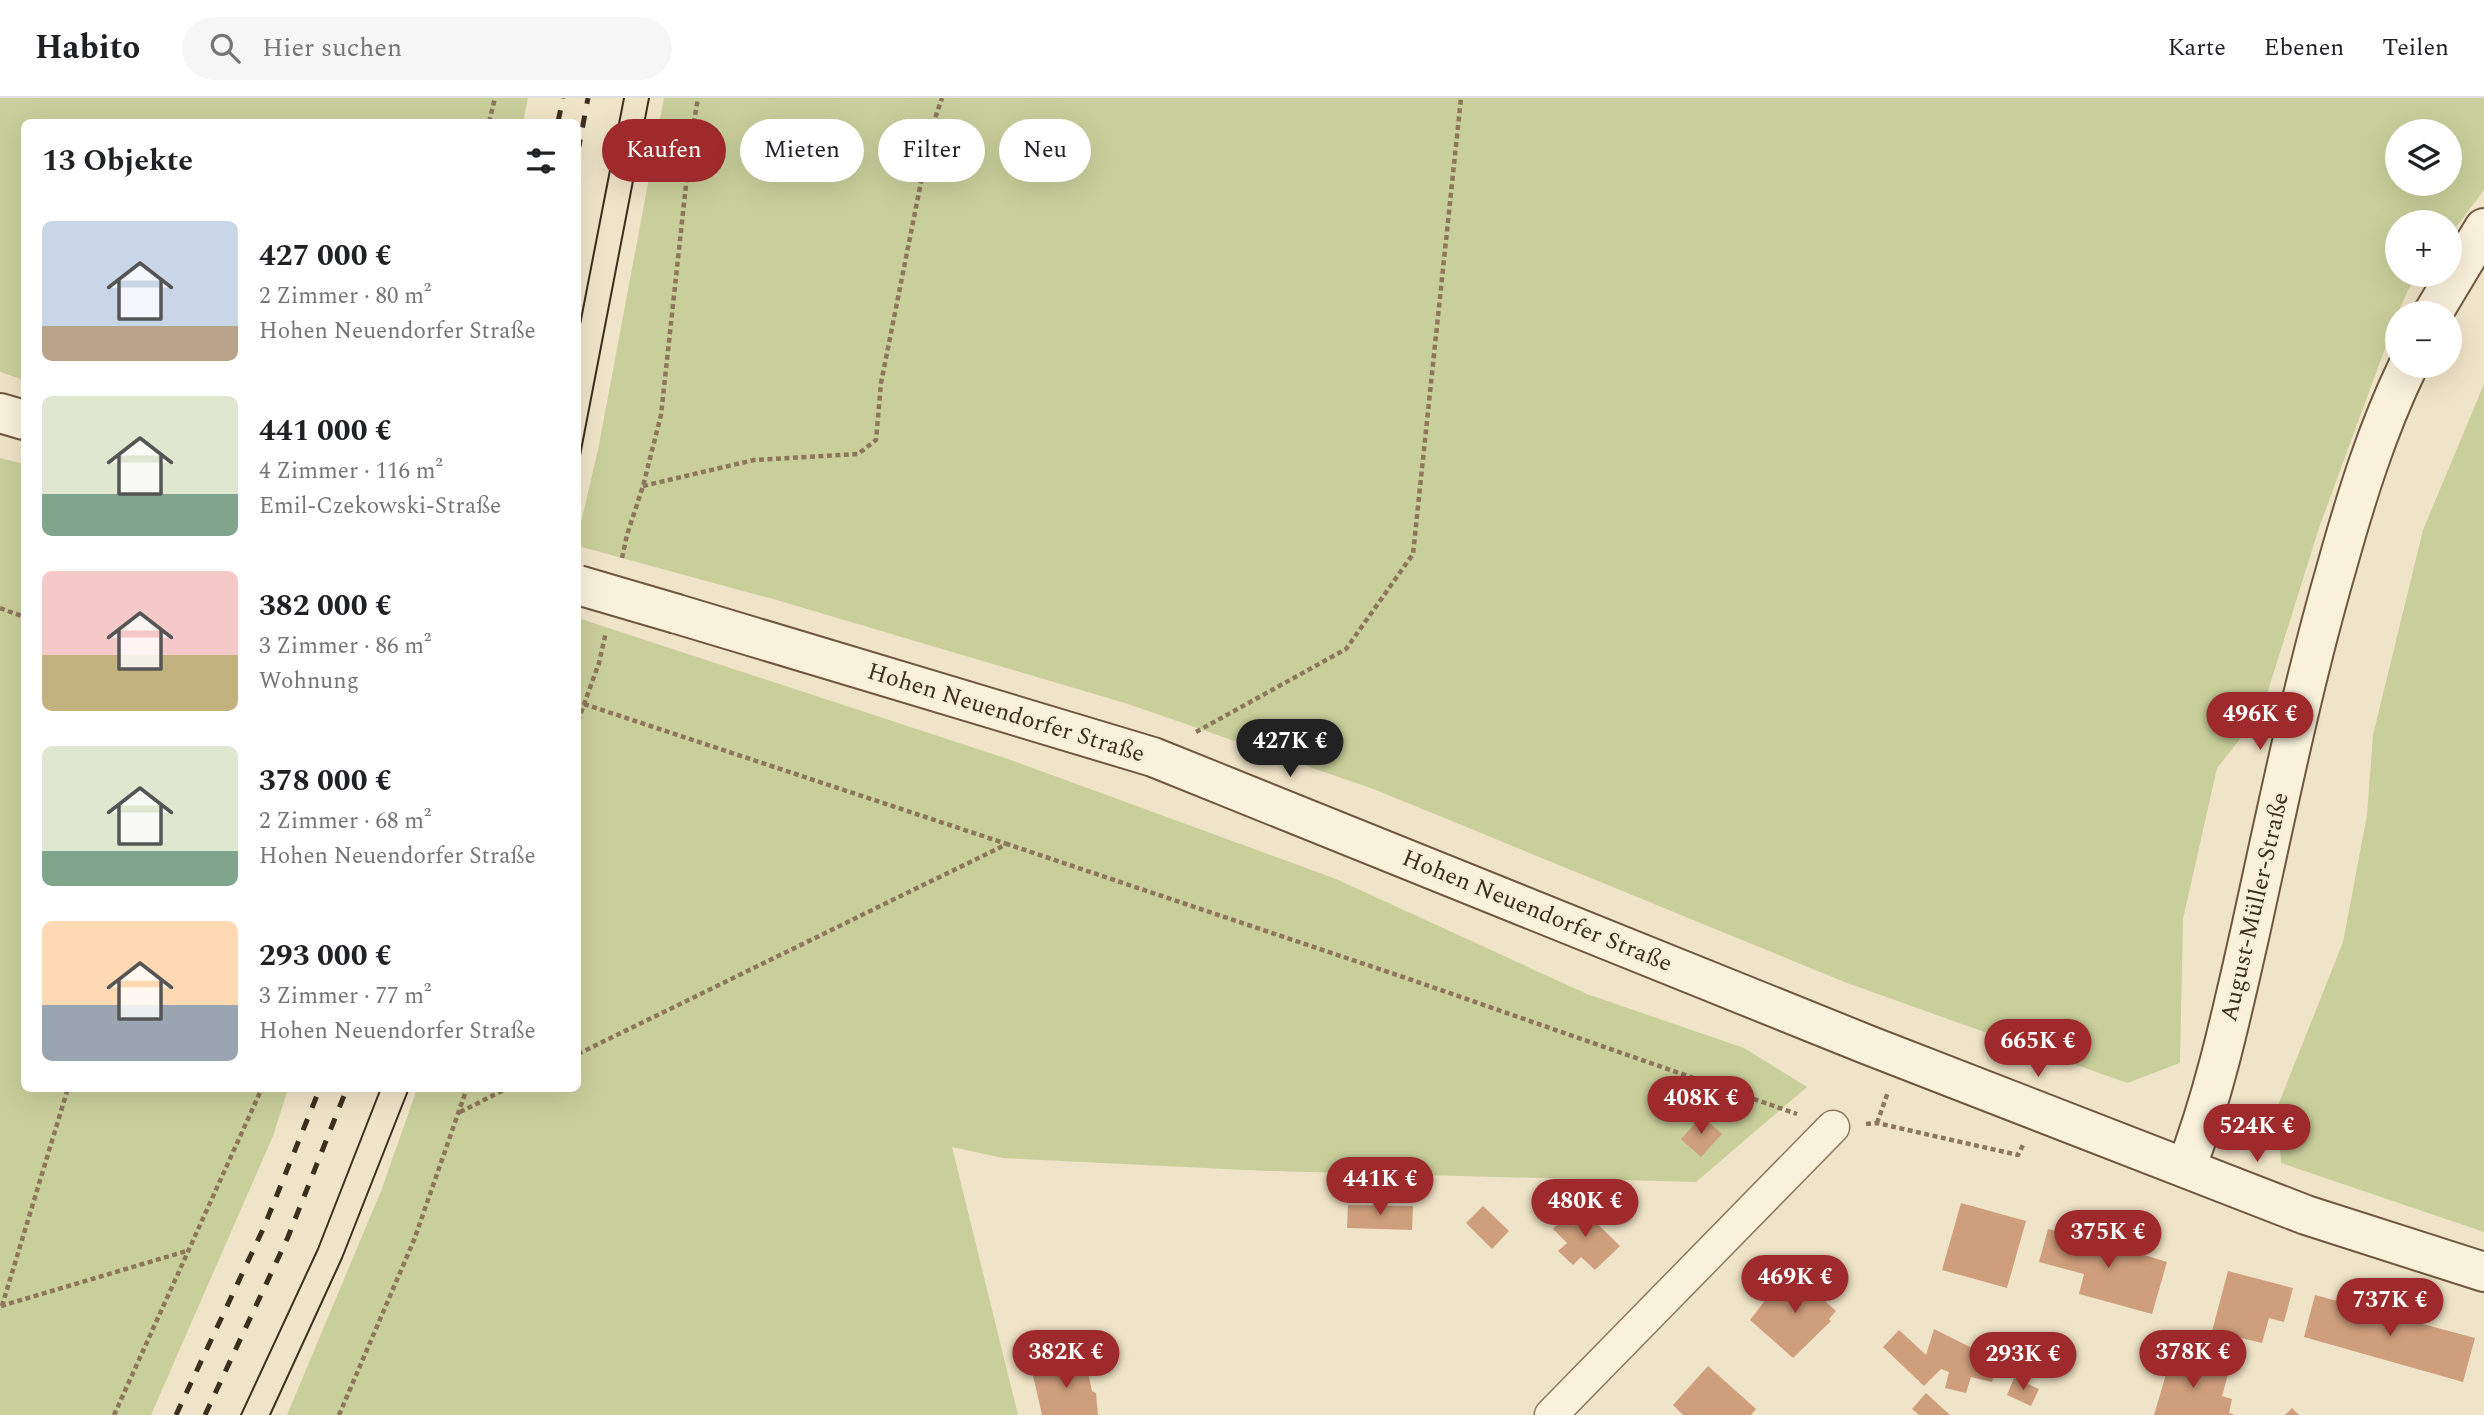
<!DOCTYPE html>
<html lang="de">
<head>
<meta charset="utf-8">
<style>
  :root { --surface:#fff; --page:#f6f6f6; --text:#202124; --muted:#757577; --line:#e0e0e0; --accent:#9e2a2b }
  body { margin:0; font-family:Spectral,serif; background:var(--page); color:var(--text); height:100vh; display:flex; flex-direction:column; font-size:26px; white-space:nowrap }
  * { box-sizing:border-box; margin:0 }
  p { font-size:23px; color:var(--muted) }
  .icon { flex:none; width:38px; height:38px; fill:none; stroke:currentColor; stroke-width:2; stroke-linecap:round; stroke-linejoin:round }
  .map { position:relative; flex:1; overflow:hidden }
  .sheet { position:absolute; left:21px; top:21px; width:560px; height:973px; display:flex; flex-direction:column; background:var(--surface); border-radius:10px; box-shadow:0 7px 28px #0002 }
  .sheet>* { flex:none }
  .top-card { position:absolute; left:602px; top:21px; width:665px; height:63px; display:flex; gap:14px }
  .tools { position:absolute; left:2385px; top:21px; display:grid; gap:14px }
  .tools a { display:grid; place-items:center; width:77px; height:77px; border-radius:50%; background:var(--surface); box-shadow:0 7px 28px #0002; font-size:35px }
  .price { position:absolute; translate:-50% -60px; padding:0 16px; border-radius:24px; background:var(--accent); color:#fff; font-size:23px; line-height:46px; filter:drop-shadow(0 2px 4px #0008) }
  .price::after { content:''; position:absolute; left:50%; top:42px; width:21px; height:16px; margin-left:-10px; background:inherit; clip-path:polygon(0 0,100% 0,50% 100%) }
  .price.on { background:#222; color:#fff }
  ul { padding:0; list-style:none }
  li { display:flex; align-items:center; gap:21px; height:175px; padding:0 21px }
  li span { display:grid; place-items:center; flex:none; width:196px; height:140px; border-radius:10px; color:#555 }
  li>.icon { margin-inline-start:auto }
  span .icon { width:84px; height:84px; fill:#fffc; stroke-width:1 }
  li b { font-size:30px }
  h2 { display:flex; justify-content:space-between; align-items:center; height:84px; padding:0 21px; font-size:30px }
  .pill { padding:0 24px; border-radius:32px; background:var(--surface); box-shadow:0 7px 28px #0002; font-size:24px; line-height:63px }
  .pill.on { background:var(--accent); color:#fff }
  header { display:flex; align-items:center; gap:42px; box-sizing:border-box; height:98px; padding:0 35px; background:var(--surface); border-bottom:2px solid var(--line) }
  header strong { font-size:33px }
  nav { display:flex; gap:38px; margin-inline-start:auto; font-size:24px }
  .search { width:490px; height:63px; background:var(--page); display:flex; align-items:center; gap:18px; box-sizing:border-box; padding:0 24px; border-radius:38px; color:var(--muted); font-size:26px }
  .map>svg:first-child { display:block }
</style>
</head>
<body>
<header>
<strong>Habito</strong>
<div class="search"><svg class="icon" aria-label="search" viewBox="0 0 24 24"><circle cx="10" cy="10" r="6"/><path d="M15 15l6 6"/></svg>Hier suchen</div>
<nav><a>Karte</a><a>Ebenen</a><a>Teilen</a></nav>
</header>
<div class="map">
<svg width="2484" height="1317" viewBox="0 0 2484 1317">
  <rect width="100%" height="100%" fill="#f0e4c8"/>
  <!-- green -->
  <path fill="#c9cf9b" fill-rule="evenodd" d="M0,0H528L523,24H24V282L0,274Z
    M664,0H2484V92L2450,137V124H2398V177H2419L2408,192L2398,215L2319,430L2261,615L2217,670L2183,821L2180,965L2127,985L1847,885L1376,692L1128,606L780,503L578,448V437L598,352ZM2450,33V86H2398V33Z
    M2484,286V1134L2281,1065L2277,1010L2343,844L2367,717L2373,637L2423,432Z
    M0,360L24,366V990L288,991L273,1038L151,1317H0Z
    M578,520L1008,661L1336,781L1587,896L1744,950L1807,989L1696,1084L1266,1073L1003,1060L952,1049L1018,1317H287L381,1093L417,991L578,990Z"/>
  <!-- building -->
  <path fill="#cf9f7d" d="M1702,1018L1722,1036L1701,1059L1681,1041Z
    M1961,1105L2026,1123L2007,1190L1942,1172Z
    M1577,1106L1620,1148L1595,1172L1581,1159L1573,1167L1558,1153L1567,1145L1553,1131Z
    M1348,1107L1413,1108L1412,1132L1347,1130Z
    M1483,1108L1509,1133L1492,1151L1466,1125Z
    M2048,1131L2119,1150L2121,1144L2140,1150L2138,1155L2167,1164L2152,1216L2079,1196L2084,1176L2039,1164Z
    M2228,1173L2293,1190L2284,1224L2269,1220L2262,1245L2212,1233Z
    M1794,1175L1812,1192L1820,1183L1833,1195L1825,1203L1836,1213L1829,1221L1831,1223L1793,1260L1750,1222L1767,1200H1771Z
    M2315,1197L2475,1240L2463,1284L2304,1239Z
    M1934,1231L1988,1258L1984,1272L1995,1274L1992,1284L1971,1279L1966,1295L1945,1290L1949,1274L1941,1271L1924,1288L1883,1249L1899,1232L1926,1257Z
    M2172,1256L2229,1273L2222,1298L2232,1301L2229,1315L2235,1317H2154Z
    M1085,1261L1092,1293L1096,1295L1098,1317H1042L1032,1273Z
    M1708,1268L1756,1311L1751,1317H1683L1673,1307Z
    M2014,1280L2039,1291L2031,1308L2007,1297Z
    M1926,1295L1950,1317H1919L1912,1311Z
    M2292,1310L2299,1317H2285Z"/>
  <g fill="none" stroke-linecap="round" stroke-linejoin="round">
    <defs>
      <path id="street" d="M1551,1317L1833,1029"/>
      <path id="secondary" d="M2433,215L2484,130
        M0,315L24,322
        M677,516L1153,659L1868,947L2306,1117L2484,1174
        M2186,1070C2215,994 2232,914 2250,835C2277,712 2302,589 2337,468C2356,400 2377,332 2408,268"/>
    </defs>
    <!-- street casing -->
    <use href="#street" stroke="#8d765c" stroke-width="35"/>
    <!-- secondary casing -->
    <use href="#secondary" stroke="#6f573f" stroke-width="42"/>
    <!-- path -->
    <path stroke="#8d765c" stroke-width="4.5" stroke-dasharray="5 3.5" stroke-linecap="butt" d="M489,24L495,0
      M643,388L754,362L858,356L876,342L881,285L932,29L942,0
      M622,460L627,437L643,388L661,317L691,41L698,0
      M0,510L24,519
      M584,606L1007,746
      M578,623L599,565L606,534
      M1196,634L1346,551L1413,456L1461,0
      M578,956L1007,746L1412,882L1797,1016
      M460,1014L508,990
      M1877,1025L1888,994
      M1866,1026L1877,1025L2018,1057L2023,1047
      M1,1208L190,1152
      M2,1208L68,990
      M114,1317L262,990
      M339,1317L414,1142L467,990"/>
    <!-- street -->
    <use href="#street" stroke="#faf1dc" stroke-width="32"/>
    <!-- secondary -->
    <use href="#secondary" stroke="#faf1dc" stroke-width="38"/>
    <!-- tram -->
    <path stroke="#3d2e20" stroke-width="2" d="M578,237L624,0
      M578,368L649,0
      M241,1317L318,1151L381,990
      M270,1317L342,1160L409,990"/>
    <!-- rail -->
    <path stroke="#3d2e20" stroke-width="5" stroke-dasharray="12 12" stroke-linecap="butt" d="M558,24L563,0
      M578,53L588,0
      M176,1317L264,1129L320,990
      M205,1317L288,1139L347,990"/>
    <defs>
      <path id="secondary-bridge" d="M578,487L677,516"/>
    </defs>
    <!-- secondary-bridge casing -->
    <use href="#secondary-bridge" stroke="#6f573f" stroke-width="42" stroke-linecap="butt"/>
    <!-- secondary-bridge -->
    <use href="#secondary-bridge" stroke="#faf1dc" stroke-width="38"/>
  </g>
  <g text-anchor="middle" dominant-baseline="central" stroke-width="5" stroke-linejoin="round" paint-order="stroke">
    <!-- street labels -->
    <g font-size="24" fill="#3d2e20" stroke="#f7eed8">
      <text transform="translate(1006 615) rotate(17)">Hohen Neuendorfer Straße</text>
      <text transform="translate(2255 809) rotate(-77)">August-Müller-Straße</text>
      <text transform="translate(1537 813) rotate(22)">Hohen Neuendorfer Straße</text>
    </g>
  </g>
</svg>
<div class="tools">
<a><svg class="icon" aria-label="layers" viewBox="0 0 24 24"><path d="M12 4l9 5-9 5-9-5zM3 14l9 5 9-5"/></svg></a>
<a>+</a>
<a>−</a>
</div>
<b class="price" style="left:2260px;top:654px">496K €</b>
<b class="price on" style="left:1290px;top:681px">427K €</b>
<b class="price" style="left:2038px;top:981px">665K €</b>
<b class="price" style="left:1701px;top:1038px">408K €</b>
<b class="price" style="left:2257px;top:1066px">524K €</b>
<b class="price" style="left:1380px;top:1119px">441K €</b>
<b class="price" style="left:1585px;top:1141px">480K €</b>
<b class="price" style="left:2108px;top:1172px">375K €</b>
<b class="price" style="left:1795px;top:1217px">469K €</b>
<b class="price" style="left:2390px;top:1240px">737K €</b>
<b class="price" style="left:1066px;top:1292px">382K €</b>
<b class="price" style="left:2193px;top:1292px">378K €</b>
<b class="price" style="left:2023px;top:1294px">293K €</b>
<div class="top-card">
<a class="pill on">Kaufen</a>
<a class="pill">Mieten</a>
<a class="pill">Filter</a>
<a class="pill">Neu</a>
</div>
<section class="sheet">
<h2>13 Objekte<svg class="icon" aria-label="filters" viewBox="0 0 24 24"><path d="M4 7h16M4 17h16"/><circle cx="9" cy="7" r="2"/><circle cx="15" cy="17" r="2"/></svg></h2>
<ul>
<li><span style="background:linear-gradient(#c9d6e8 75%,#b9a48a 0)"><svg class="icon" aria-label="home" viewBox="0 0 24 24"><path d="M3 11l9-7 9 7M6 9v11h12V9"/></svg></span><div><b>427 000 €</b><p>2 Zimmer · 80 m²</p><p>Hohen Neuendorfer Straße</p></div></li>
<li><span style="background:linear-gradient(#dfe7d0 70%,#7fa58c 0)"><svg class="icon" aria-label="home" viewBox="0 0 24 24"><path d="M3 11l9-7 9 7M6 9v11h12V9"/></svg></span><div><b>441 000 €</b><p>4 Zimmer · 116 m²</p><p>Emil-Czekowski-Straße</p></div></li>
<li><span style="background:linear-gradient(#f6c9c9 60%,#c2b280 0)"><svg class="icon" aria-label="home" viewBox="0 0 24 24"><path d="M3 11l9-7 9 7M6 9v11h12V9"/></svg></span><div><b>382 000 €</b><p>3 Zimmer · 86 m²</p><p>Wohnung</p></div></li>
<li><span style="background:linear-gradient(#dfe7d0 75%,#7fa58c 0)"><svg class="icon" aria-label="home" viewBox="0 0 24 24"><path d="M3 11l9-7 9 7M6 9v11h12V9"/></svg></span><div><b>378 000 €</b><p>2 Zimmer · 68 m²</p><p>Hohen Neuendorfer Straße</p></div></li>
<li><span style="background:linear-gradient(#ffd9b3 60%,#9aa5b1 0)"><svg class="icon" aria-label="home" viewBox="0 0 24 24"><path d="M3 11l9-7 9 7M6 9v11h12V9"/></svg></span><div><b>293 000 €</b><p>3 Zimmer · 77 m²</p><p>Hohen Neuendorfer Straße</p></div></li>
</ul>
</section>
</div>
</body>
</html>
